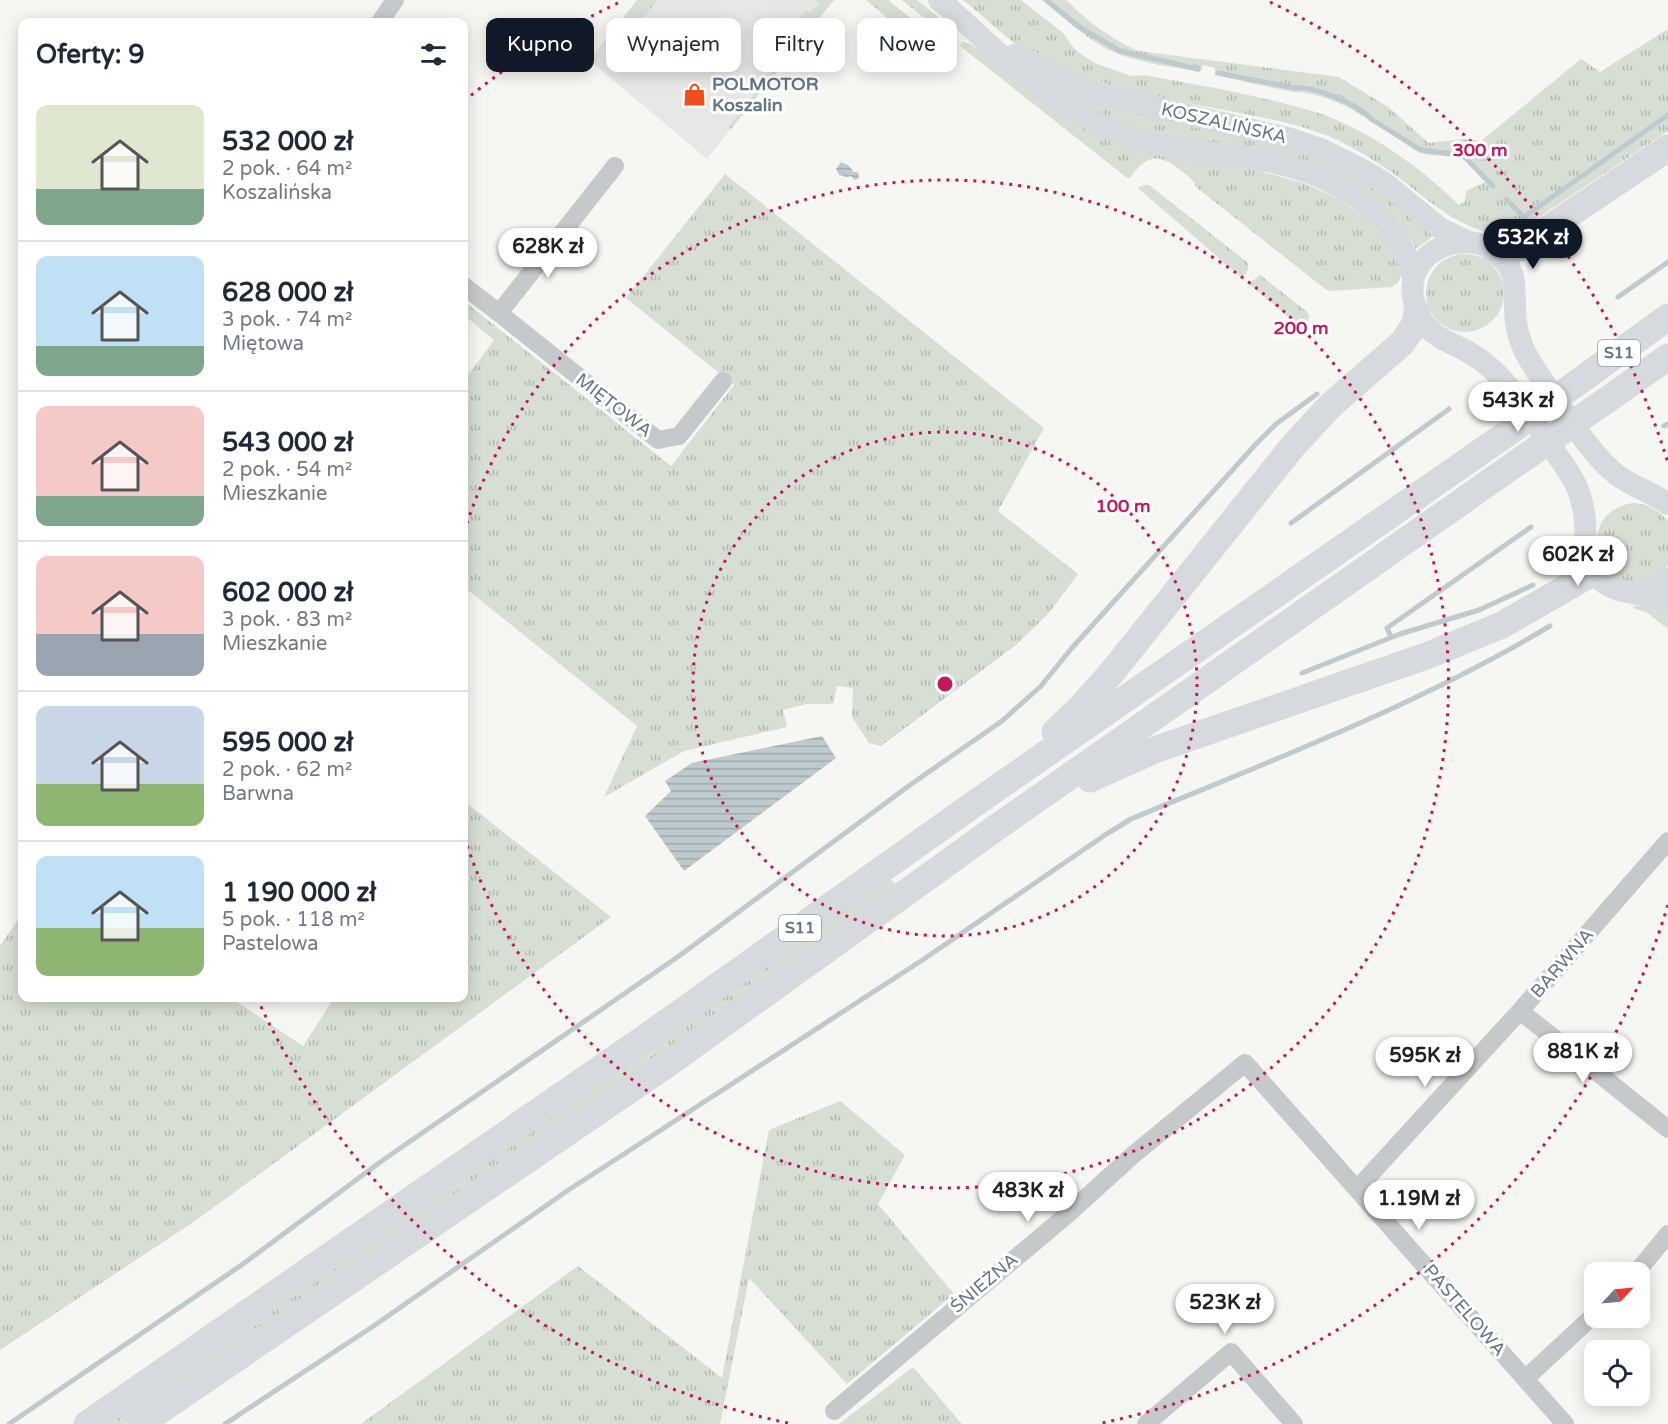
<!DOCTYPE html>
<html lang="pl">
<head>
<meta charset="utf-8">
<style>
  :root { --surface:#fff; --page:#f6f6f7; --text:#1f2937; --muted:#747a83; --line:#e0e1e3; --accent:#111827 }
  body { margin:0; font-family:"Varela Round",sans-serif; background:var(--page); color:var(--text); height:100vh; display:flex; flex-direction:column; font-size:22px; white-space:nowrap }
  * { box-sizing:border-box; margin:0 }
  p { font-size:20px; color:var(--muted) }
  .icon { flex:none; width:33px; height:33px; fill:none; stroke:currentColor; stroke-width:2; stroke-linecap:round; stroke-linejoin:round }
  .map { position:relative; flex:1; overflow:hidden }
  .drawer { position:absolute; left:18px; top:18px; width:450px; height:984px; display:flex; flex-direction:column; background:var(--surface); border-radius:12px; box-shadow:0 3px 15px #0003 }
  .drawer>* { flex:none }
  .banner { position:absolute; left:486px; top:18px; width:570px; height:54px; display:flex; gap:12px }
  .needle { width:39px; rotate:64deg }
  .fabs { position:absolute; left:1584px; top:1262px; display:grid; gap:12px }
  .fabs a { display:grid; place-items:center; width:66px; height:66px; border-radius:12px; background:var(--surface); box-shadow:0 3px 15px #0003; font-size:30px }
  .price { position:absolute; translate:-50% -51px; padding:0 14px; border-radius:21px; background:#fff; color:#222; font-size:20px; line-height:39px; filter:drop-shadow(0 2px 3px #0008) }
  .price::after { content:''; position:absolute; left:50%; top:36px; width:18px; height:14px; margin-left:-9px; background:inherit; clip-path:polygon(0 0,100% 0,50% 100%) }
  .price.current { background:var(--accent); color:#fff }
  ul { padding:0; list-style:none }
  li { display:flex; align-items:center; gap:18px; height:150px; padding:0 18px }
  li+li { border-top:2px solid var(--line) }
  li span { display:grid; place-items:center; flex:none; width:168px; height:120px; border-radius:12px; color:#555 }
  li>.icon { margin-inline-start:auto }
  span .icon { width:72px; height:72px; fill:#fffc; stroke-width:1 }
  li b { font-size:26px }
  h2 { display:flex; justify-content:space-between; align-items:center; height:72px; padding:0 18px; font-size:26px }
  .tag { padding:0 21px; border-radius:12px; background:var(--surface); box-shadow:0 3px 15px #0003; font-size:21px; line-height:54px }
  .tag.current { background:var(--accent); color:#fff }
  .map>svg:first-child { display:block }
</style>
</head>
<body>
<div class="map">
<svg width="1668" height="1424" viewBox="0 0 1668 1424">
  <defs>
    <pattern id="grass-tufts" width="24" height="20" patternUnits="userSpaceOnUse" patternTransform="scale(1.5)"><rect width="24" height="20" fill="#d7ded3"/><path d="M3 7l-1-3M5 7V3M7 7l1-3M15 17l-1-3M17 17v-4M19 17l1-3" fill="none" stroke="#b2b9b1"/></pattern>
    <pattern id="water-rules" width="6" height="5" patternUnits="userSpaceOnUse" patternTransform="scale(1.5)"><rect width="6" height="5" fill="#bfcacf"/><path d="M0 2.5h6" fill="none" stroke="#9fa9ae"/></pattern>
  </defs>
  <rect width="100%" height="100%" fill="#f6f6f2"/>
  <!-- built -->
  <path fill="#e7e8e6" d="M637,0H834L707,159L589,60Z"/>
  <!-- grass -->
  <path fill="url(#grass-tufts)" d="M637,0H658L623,43L611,33Z
    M816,0H834L731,129L728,127L797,41L791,36L794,33L790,30L806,10L810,13L819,3Z
    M866,0H888L947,47L928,71L887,38L897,26Z
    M902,0H917L951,27L953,33L949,38Z
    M963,0H1021L1063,33L1073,47L1082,55L1095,63L1131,76L1145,75C1187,83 1229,90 1270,100C1289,105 1309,109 1327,116C1377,136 1421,168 1459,205L1465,202L1466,191L1485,182L1461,157L1428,155L1418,152C1380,128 1340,93 1293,92L1215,75V68L1203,65L1200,72C1169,66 1134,63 1105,48C1082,35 1062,16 1042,0H1066C1087,21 1111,39 1138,51L1339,77L1388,107L1429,143L1462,139L1481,141L1581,59L1600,72L1668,29V131L1521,229C1477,248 1427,198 1394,174C1377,162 1359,151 1340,141C1307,126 1271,119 1235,112C1181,102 1128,93 1076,74C1065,70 1053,66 1042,61C1016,48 987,19 963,0Z
    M963,42L971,44L1032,92L1249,168L1303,183L1337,198L1368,219L1394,250L1401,276L1398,283L1391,287L1330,291L1324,288L1196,187C1194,180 1189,177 1184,173C1161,154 1148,152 1130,178L1126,177L960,46Z
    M1050,84L1311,156L1357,177L1394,203L1433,236L1416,249L1403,227L1382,204L1098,117Z
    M725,174L1044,428L998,511L1078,574L1048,614L1016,645L881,746L869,743L852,717L853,688L837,686L833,704H806L783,710L787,727L684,751L604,797L637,726L464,587V381L494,340L464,315V301L671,466L734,385L626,298Z
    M1143,185H1149L1248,263V270L1242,278L1138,188Z
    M1426 293a39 39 0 1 1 78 0a39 39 0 1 1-78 0Z
    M1260,275L1306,311L1309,315L1308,323L1304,330L1249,284Z
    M1632,503C1648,504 1658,509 1668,521V565C1661,574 1656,576 1645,580C1593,596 1574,513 1632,503Z
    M1633,606H1647L1668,612V629L1646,612L1633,608Z
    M464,801L611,917L195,1221L0,1350V946L22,914V998H231L303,1046L334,998H464Z
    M890,878L896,886L659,1054L124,1424H105Z
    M840,1101L905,1155L878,1204L954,1294L847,1384L749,1278L720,1424H361L578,1266L722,1378L769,1130Z
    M913,1367L962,1424H839Z"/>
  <!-- water -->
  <path fill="url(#water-rules)" d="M841,162L848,165L854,172H858L859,178L855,180L851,176L847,177L839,175L836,169Z
    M822,736L836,758L684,871L645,816L671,791L665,781L692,763Z"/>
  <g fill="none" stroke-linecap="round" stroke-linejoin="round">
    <!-- stream -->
    <path stroke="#bfcacf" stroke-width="5" d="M1046,0L1081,28L1120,51L1198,69
      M1218,73L1295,88C1313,85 1359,105 1371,119L1421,150L1463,155L1493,186
      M1506,199L1524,217L1668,115
      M1618,297L1668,262
      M1664,426L1668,424
      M1291,523L1449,409
      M1391,637L1387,628L1531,527
      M1302,673L1400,634L1479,610L1533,585
      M9,1424L243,1264L383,1160L679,956L910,785L1002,721L1041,686L1071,649L1255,445L1276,424L1317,394
      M225,1424L375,1325L567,1191L924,959L1105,835L1131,819C1273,760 1418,705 1550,626"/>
    <!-- minor -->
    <path stroke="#c5c9cc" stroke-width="18" d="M380,22L395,0
      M464,286L499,313L615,166
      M499,313L658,440L679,436L723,381
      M1520,1011L1668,1129
      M1357,1189L1520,1011L1668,841
      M1637,1272L1668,1234
      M1525,1379L1594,1315
      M834,1411L1069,1213L1133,1155L1245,1063L1565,1424
      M1146,1424L1231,1352L1294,1424"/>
    <!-- major -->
    <path stroke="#d6dadf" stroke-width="22" d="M939,0C976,30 1008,65 1046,94C1061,106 1080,115 1097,123C1117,133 1139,141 1162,145C1196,153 1231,154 1266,161C1329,173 1400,210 1413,279
      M1016,54L1058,77L1099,94L1291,139L1323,150L1363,170L1386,184L1441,229L1469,242
      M1668,504C1652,492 1633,487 1617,475C1591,454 1574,425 1555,398C1545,383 1533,368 1525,352C1519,339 1515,323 1515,309C1514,283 1518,270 1495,252C1474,234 1434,242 1419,266C1405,288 1415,319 1435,334C1450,345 1468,349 1482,361C1511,383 1530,415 1550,445C1561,461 1574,477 1580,495C1582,504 1585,513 1585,522C1587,540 1580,559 1594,574C1614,597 1642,591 1668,602
      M1637,594L1656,587L1668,579"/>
    <!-- highway -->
    <path stroke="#d6dadf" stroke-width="27" d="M1494,251H1511L1522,246L1668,148
      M1055,732L1082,706L1113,671L1293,446L1330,406L1402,343L1415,324L1417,313
      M1090,779L1157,749L1426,656L1502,625L1592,573
      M87,1424L646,1037L974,804L1512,430L1668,317
      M140,1424L666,1065L993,830L1668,357"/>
  </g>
  <!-- distance rings -->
  <g fill="none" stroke="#c2185b" stroke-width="3" stroke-dasharray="3 6">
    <circle cx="945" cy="684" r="252"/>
    <path d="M464 532A504 504 0 1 1 464 836"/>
    <path d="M1668 905A756 756 0 0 1 1102 1423M788 1423A756 756 0 0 1 257 998M464 101A756 756 0 0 1 620 2M1270 2A756 756 0 0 1 1668 463"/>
  </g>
  <!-- icons -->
  <defs>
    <symbol id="shop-bare" viewBox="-9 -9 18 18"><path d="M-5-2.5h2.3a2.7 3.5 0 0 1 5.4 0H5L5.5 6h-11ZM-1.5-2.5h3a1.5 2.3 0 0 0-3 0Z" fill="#ee4f1a" stroke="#fff" stroke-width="2.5" paint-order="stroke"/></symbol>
  </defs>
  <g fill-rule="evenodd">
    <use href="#shop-bare" x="678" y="78" width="33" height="33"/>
  </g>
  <g text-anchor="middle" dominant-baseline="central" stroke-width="6" stroke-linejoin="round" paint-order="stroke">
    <!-- shield labels -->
    <g fill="#fff" stroke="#929eaa" stroke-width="1.5">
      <rect x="1598" y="340" width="42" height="26" rx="4.5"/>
      <rect x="779" y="915" width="42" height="26" rx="4.5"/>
    </g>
    <g font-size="16" font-weight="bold" fill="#637585">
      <text x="1619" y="353">S11</text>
      <text x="800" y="928">S11</text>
    </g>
    <!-- poi labels -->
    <g font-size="18" font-weight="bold" fill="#637585" stroke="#fff" text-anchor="start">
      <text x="712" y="84">POLMOTOR<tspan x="712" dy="21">Koszalin</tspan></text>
    </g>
    <!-- street labels -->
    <g font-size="18" fill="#637585" stroke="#fff">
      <text transform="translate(1224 123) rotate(13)">KOSZALIŃSKA</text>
      <text transform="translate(614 405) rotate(38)">MIĘTOWA</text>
      <text transform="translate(1562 963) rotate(-49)">BARWNA</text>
      <text transform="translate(984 1283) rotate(-40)">ŚNIEŻNA</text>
      <text transform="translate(1465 1310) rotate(49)">PASTELOWA</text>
    </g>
  </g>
  <circle cx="945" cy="684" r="9" fill="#c2185b" stroke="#fff" stroke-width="3"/>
  <g font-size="18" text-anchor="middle" font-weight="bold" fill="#c2185b" stroke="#fff" stroke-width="6" stroke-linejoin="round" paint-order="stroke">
    <text x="1480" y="156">300 m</text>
    <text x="1301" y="334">200 m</text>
    <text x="1123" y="512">100 m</text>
  </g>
</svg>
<div class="fabs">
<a><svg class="needle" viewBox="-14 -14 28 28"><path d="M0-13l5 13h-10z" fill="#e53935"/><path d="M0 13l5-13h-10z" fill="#747a83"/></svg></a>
<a><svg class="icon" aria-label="locate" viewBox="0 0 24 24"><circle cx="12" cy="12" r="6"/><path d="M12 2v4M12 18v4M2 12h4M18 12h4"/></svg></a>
</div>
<b class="price current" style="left:1533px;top:270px">532K zł</b>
<b class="price" style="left:548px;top:279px">628K zł</b>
<b class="price" style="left:1518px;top:433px">543K zł</b>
<b class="price" style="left:1578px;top:587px">602K zł</b>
<b class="price" style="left:1583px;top:1084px">881K zł</b>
<b class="price" style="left:1425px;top:1088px">595K zł</b>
<b class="price" style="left:1028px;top:1223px">483K zł</b>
<b class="price" style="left:1419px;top:1231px">1.19M zł</b>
<b class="price" style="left:1225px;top:1335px">523K zł</b>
<div class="banner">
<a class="tag current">Kupno</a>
<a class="tag">Wynajem</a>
<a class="tag">Filtry</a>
<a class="tag">Nowe</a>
</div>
<section class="drawer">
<h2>Oferty: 9<svg class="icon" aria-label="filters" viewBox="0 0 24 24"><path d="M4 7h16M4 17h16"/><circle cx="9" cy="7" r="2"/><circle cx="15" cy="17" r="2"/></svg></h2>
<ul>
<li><span style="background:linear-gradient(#dfe7d0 70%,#7fa58c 0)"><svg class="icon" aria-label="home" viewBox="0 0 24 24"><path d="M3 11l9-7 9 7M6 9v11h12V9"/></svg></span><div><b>532 000 zł</b><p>2 pok. · 64 m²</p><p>Koszalińska</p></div></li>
<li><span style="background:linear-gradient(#bfe0f5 75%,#7fa58c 0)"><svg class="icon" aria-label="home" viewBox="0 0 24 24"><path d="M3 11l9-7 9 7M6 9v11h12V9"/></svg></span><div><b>628 000 zł</b><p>3 pok. · 74 m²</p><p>Miętowa</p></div></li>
<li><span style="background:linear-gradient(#f6c9c9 75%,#7fa58c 0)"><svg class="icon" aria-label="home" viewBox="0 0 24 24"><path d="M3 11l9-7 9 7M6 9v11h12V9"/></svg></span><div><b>543 000 zł</b><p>2 pok. · 54 m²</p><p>Mieszkanie</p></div></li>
<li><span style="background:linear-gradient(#f6c9c9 65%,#9aa5b1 0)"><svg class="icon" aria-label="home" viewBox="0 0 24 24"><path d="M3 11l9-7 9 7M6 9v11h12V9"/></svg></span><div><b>602 000 zł</b><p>3 pok. · 83 m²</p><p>Mieszkanie</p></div></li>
<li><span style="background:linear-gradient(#c9d6e8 65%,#8fb573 0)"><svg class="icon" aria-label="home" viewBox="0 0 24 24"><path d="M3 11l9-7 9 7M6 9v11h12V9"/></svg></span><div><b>595 000 zł</b><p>2 pok. · 62 m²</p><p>Barwna</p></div></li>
<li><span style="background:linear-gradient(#bfe0f5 60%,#8fb573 0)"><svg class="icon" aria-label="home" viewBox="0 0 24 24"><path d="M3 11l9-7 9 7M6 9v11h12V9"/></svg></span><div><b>1 190 000 zł</b><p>5 pok. · 118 m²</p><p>Pastelowa</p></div></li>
</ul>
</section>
</div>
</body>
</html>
